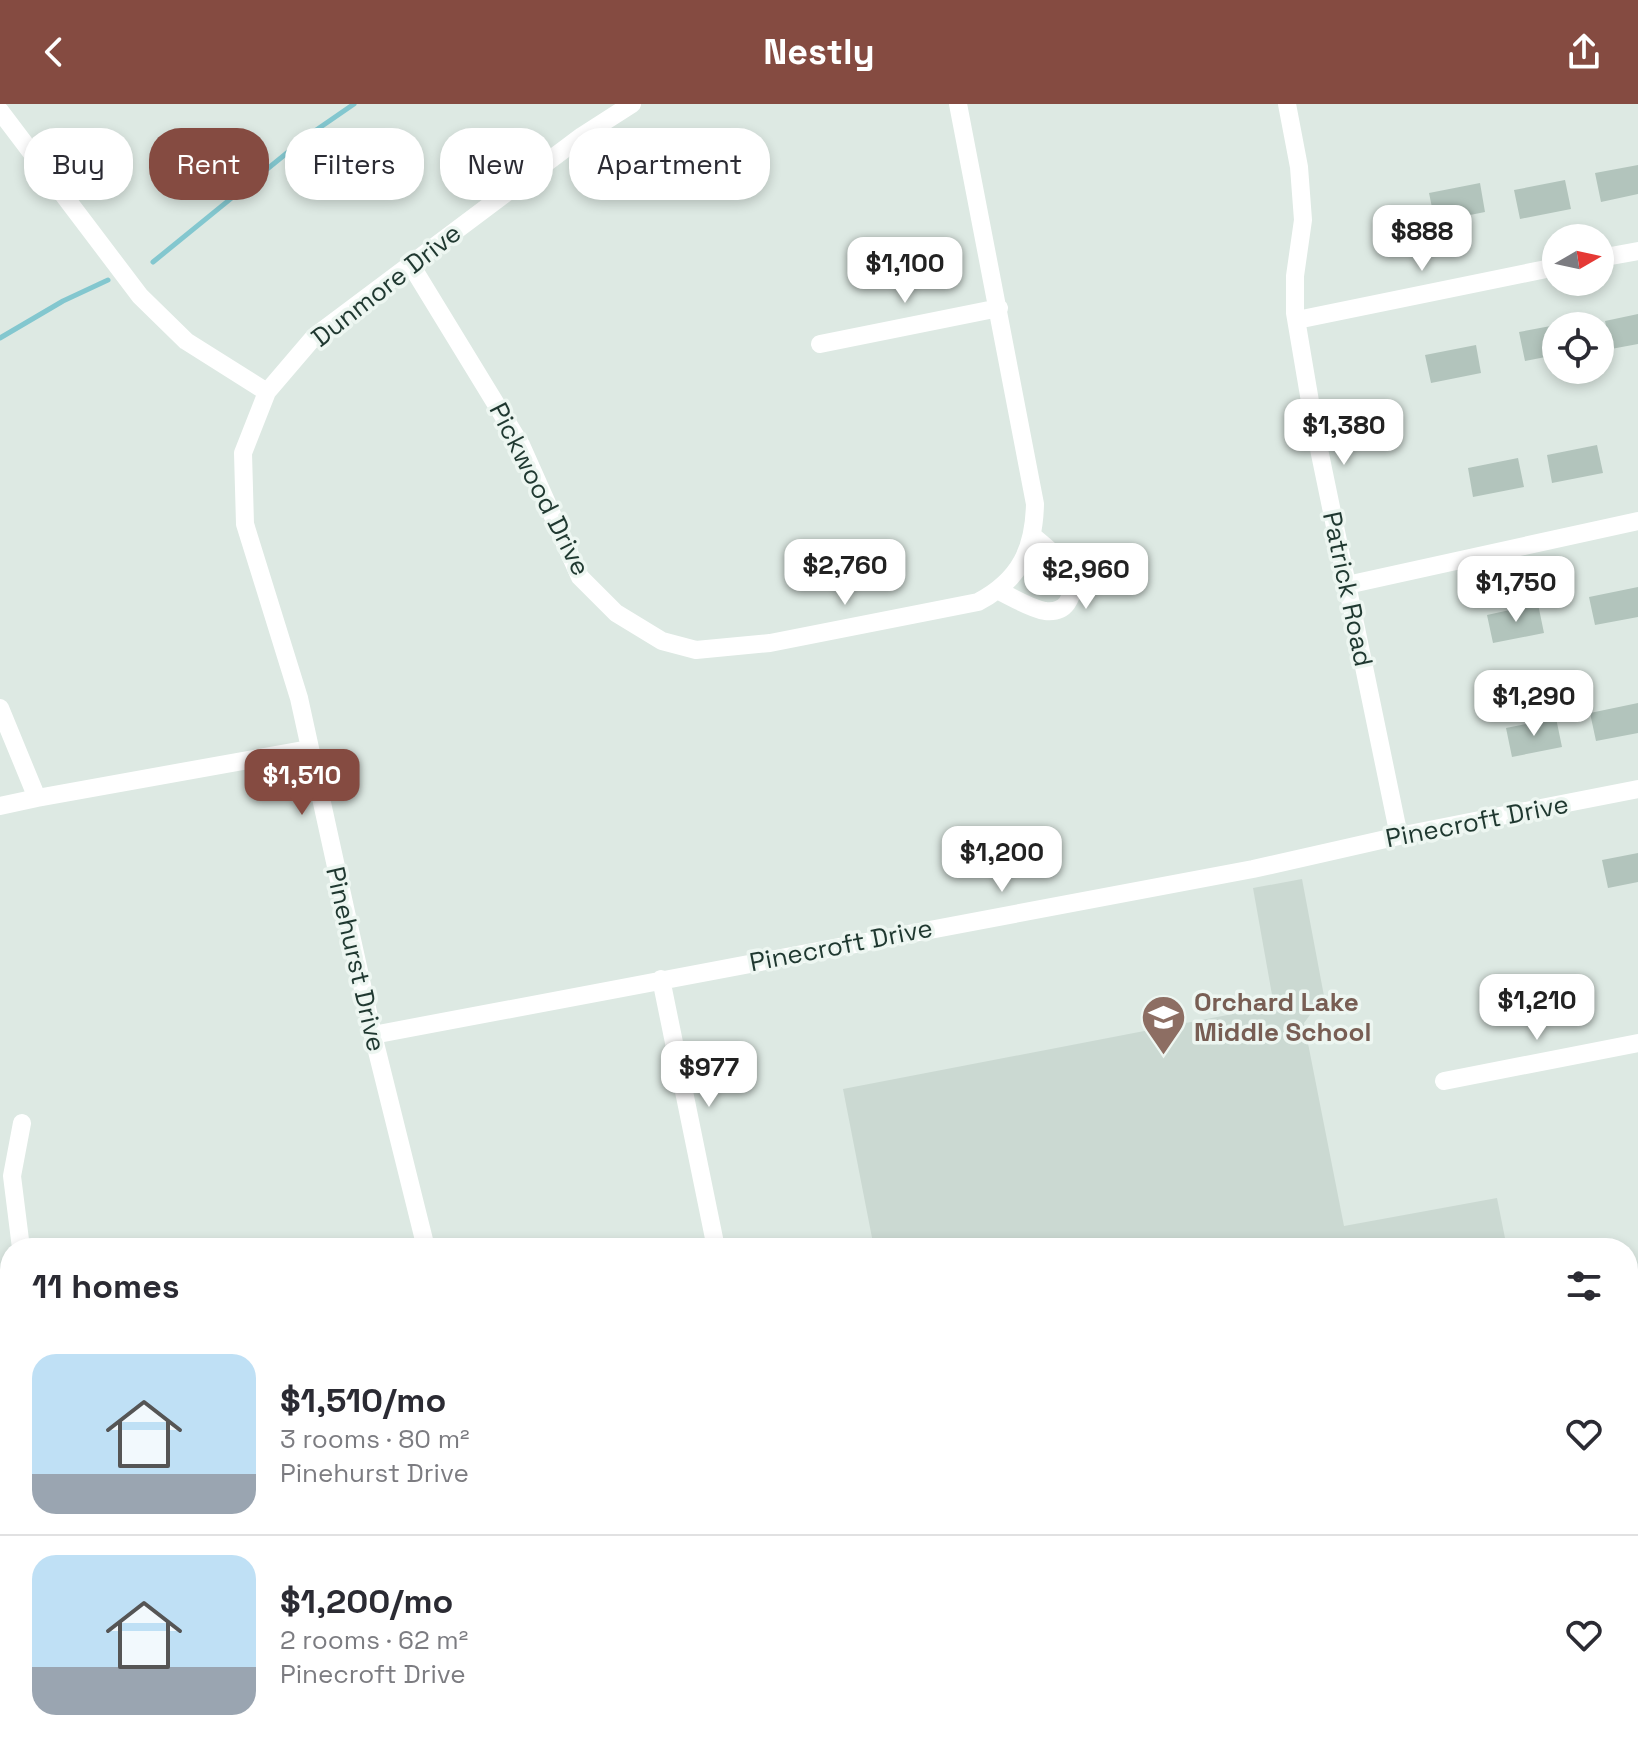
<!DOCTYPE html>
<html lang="en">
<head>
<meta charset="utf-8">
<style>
  :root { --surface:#fff; --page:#f7f7f7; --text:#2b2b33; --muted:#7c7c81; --line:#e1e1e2; --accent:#854b41 }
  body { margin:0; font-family:"Space Grotesk",sans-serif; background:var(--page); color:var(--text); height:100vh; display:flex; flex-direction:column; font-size:30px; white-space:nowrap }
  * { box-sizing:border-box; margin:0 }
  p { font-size:26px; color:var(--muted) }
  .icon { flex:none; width:44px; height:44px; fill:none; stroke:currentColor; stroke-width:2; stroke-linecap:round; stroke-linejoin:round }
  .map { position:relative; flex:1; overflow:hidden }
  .side { position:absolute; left:0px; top:1134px; width:1638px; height:512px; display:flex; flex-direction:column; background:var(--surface); border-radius:32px 32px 0 0; box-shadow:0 4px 12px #0003 }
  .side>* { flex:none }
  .hud { position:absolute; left:24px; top:24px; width:800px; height:72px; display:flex; gap:16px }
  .needle { width:52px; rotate:81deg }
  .tools { position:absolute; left:1542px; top:120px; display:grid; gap:16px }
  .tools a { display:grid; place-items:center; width:72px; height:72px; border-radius:50%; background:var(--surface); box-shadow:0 4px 12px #0003; font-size:40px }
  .price { position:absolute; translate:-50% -68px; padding:0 18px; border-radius:16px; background:#fff; color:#222; font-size:26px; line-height:52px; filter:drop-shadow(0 2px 4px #0008) }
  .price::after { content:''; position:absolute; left:50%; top:48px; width:24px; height:18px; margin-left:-12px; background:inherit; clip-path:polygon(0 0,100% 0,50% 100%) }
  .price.selected { background:var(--accent); color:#fff }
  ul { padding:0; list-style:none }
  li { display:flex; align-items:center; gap:24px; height:200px; padding:0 32px }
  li+li { border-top:2px solid var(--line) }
  li span { display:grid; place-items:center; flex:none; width:224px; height:160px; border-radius:24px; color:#555 }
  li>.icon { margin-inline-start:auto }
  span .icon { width:96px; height:96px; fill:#fffc; stroke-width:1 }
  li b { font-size:34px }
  h2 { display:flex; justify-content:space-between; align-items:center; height:96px; padding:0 32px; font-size:34px }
  .tag { padding:0 28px; border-radius:32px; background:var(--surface); box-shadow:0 4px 12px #0003; font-size:28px; line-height:72px }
  .tag.selected { background:var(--accent); color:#fff }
  header { display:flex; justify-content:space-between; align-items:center; height:104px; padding:0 32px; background:var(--accent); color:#fff; font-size:36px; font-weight:700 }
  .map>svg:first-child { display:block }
</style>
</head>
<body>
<header><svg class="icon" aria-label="back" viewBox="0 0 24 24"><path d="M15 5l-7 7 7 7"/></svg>Nestly<svg class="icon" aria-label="share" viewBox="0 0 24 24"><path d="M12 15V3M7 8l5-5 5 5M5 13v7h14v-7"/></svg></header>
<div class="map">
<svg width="1638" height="1646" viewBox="0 0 1638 1646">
  <rect width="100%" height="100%" fill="#dde9e3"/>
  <!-- built -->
  <path fill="#cbd9d2" d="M1302,775L1324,892L1304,919L1344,1122L1497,1094L1507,1144H874L843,985L1274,902L1253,784Z
    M969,1636H1601L1602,1646H971Z"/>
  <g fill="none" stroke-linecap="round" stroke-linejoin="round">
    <!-- stream -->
    <path stroke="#83c7cf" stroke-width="5" d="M153,158L309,31L354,0
      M0,234L63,197L108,176"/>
  </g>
  <!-- building -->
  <path fill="#b2c4bc" d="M1638,61V90L1601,98L1595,69Z
    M1565,76L1571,105L1520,115L1514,86Z
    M1480,79L1485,108L1435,118L1429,89Z
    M1638,210V240L1611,245L1605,217Z
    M1556,221V251L1525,257L1519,228Z
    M1476,241L1481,269L1431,279L1425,251Z
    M1597,341L1603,369L1552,379L1547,351Z
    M1518,354L1524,383L1473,393L1468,364Z
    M1638,483V513L1595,521L1589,493Z
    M1538,500L1544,529L1493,539L1487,511Z
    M1638,599V629L1596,637L1590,609Z
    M1556,614L1562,643L1512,653L1506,624Z
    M1638,749V778L1608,784L1602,756Z"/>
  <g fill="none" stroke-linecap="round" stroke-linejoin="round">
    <!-- service -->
    <path stroke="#fff" stroke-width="9" d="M0,1630L10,1626
      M210,1636L211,1646
      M1023,1636L1025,1646
      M1552,1636L1554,1646"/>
    <!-- minor -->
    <path stroke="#fff" stroke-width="18" d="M1287,0L1299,63L1303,116L1295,172V209L1314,321L1399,732
      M0,7L140,192L186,237L267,288
      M1600,154L1638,147
      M411,161L521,341L580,473L616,509L662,537L696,546L770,539L978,498C1020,476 1034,445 1035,400L958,0
      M1297,216L1556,163
      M820,240L999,204
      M1347,481L1638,417
      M999,487C1014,494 1029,504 1045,507C1054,508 1062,506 1067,499C1085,472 1052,448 1034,433
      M0,604L37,694L0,702
      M37,694L309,645
      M661,875L716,1144
      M373,931L1253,765L1399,732L1638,685
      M1444,977L1638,939
      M21,1144L12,1072L22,1019
      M426,1144L373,931L299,594L245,420L243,349L267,288L314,233L582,32L632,0
      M1628,1201L1630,1191L1638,1183
      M1628,1208L1638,1224
      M0,1245L10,1243
      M0,1577L10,1583
      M346,1636L348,1646
      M510,1636L512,1646
      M820,1636L822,1646
      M73,1646L114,1636"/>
  </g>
  <!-- icons -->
  <defs>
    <symbol id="school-pin" viewBox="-11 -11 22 30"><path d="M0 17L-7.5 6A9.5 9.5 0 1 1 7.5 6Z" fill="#8d6e63" stroke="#edf6f1"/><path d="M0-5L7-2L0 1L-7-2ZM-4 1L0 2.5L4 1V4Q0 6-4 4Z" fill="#fff"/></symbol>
  </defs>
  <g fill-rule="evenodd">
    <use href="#school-pin" x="1138" y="888" width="51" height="69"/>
  </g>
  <g text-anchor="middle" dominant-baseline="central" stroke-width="7" stroke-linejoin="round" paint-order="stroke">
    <!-- street labels -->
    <g font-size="26" fill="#1f3830" stroke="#edf6f1">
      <text transform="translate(386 181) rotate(-38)">Dunmore Drive</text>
      <text transform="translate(540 385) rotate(63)">Pickwood Drive</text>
      <text transform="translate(1348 485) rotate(78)">Patrick Road</text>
      <text transform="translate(1477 717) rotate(-11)">Pinecroft Drive</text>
      <text transform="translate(841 841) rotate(-11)">Pinecroft Drive</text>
      <text transform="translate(356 855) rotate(77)">Pinehurst Drive</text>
    </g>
    <!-- education labels -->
    <g font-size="26" font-weight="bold" fill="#785e54" stroke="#edf6f1" text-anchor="start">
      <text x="1194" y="898">Orchard Lake<tspan x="1194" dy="30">Middle School</tspan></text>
    </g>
  </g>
</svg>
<div class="tools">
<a><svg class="needle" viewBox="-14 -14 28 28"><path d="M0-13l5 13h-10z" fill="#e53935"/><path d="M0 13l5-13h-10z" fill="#7c7c81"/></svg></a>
<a><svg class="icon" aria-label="locate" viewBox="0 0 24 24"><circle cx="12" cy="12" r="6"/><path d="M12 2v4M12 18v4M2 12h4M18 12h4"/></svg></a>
</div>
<b class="price" style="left:1422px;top:169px">$888</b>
<b class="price" style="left:905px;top:201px">$1,100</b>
<b class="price" style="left:1344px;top:363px">$1,380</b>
<b class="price" style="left:845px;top:503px">$2,760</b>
<b class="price" style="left:1086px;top:507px">$2,960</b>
<b class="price" style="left:1516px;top:520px">$1,750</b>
<b class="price" style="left:1534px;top:634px">$1,290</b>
<b class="price selected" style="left:302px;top:713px">$1,510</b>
<b class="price" style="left:1002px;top:790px">$1,200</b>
<b class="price" style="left:1537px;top:938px">$1,210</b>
<b class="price" style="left:709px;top:1005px">$977</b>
<div class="hud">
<a class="tag">Buy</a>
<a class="tag selected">Rent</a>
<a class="tag">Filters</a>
<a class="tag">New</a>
<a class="tag">Apartment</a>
</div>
<section class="side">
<h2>11 homes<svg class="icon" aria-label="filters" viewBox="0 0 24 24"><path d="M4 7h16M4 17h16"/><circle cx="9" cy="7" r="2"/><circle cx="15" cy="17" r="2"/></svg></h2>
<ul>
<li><span style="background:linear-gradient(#bfe0f5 75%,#9aa5b1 0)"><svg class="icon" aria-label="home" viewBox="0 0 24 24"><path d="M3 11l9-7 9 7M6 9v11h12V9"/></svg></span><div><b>$1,510/mo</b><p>3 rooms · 80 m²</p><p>Pinehurst Drive</p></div><svg class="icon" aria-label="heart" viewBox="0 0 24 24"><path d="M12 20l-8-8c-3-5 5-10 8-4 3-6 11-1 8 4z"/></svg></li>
<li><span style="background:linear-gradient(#bfe0f5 70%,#9aa5b1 0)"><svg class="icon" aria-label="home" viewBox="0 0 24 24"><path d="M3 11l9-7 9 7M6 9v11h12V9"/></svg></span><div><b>$1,200/mo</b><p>2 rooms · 62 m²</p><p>Pinecroft Drive</p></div><svg class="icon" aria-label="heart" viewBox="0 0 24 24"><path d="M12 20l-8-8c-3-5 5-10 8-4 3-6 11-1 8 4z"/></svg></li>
</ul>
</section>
</div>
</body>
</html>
